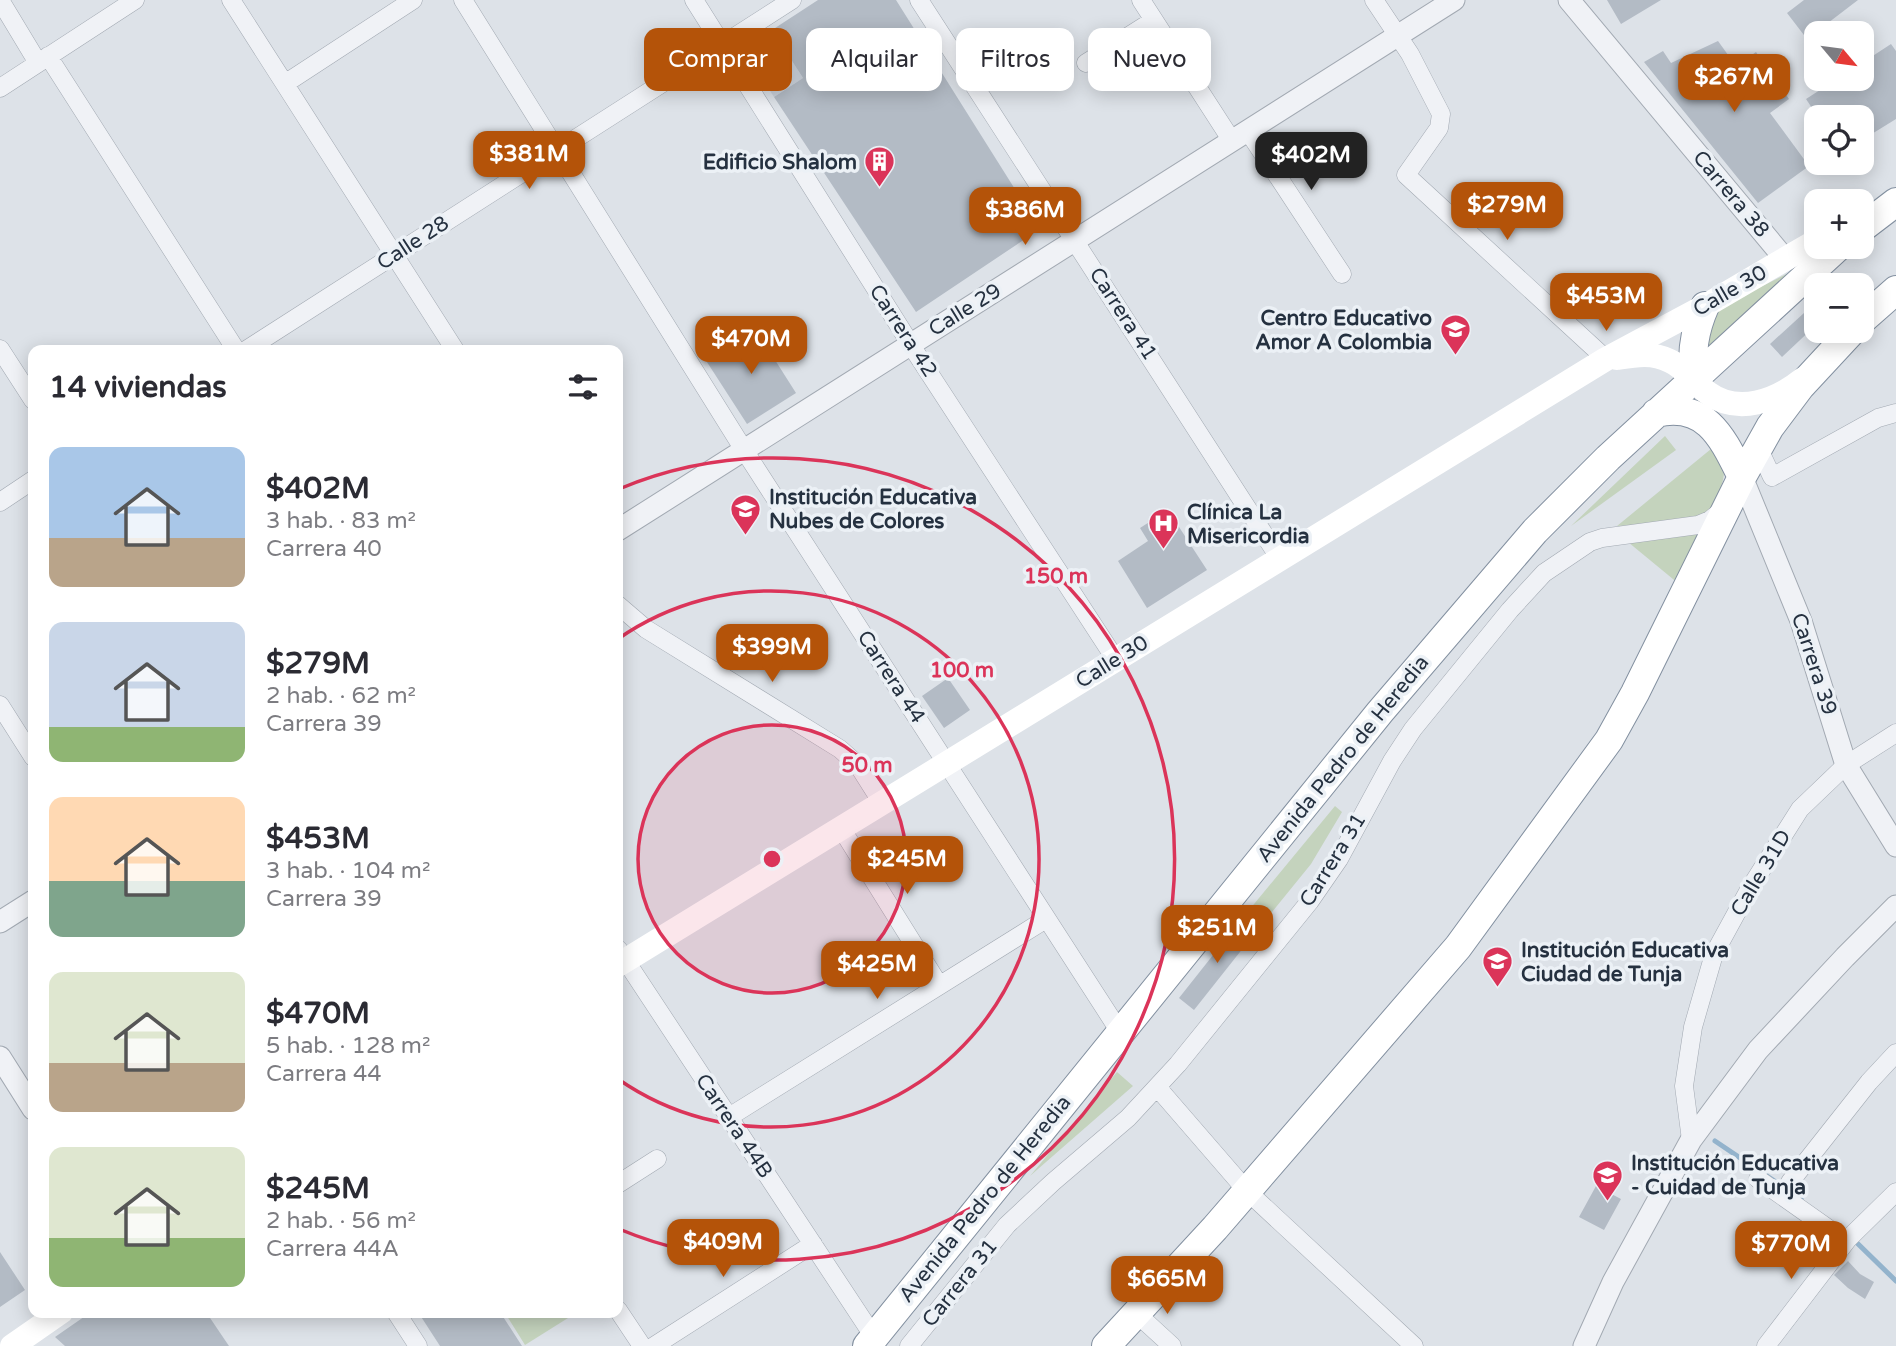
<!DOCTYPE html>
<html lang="es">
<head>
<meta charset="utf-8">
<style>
  :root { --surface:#fff; --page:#f7f7f7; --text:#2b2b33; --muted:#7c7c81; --accent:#b45309 }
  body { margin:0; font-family:"Varela Round",sans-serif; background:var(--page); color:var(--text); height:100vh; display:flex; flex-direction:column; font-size:26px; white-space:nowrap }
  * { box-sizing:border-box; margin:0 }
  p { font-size:23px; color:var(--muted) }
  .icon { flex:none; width:38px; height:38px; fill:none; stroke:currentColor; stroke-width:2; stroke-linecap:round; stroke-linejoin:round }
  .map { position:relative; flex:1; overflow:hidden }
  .details { position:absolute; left:28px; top:345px; width:595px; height:973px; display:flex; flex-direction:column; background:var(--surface); border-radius:14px; box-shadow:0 4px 18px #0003 }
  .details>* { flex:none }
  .guide { position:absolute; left:644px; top:28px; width:665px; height:63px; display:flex; gap:14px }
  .needle { width:46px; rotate:119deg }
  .buttons { position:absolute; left:1804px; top:21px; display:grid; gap:14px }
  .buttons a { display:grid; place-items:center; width:70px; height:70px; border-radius:14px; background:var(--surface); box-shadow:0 4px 18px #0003; font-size:35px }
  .price { position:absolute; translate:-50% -60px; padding:0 16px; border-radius:14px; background:var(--accent); color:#fff; font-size:23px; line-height:46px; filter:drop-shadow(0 2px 4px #0008) }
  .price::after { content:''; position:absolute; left:50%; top:42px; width:21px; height:16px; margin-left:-10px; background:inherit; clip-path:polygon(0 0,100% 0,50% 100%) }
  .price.current { background:#222; color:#fff }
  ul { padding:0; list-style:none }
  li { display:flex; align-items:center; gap:21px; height:175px; padding:0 21px }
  li span { display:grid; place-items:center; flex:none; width:196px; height:140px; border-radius:14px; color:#555 }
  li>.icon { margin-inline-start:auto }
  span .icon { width:84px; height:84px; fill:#fffc; stroke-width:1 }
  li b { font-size:30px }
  h2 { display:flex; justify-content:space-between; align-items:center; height:84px; padding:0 21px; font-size:30px }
  .pill { padding:0 24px; border-radius:14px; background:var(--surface); box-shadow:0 4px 18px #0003; font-size:24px; line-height:63px }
  .pill.current { background:var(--accent); color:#fff }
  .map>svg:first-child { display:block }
</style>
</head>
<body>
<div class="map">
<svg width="1896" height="1346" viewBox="0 0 1896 1346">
  <rect width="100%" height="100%" fill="#dde2e8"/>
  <!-- built -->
  <path fill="#cad1da" d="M772,30L803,78L774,97L743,49Z"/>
  <!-- green -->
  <path fill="#c4d3bd" d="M1806,264L1705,357L1703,316Z
    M1665,436L1676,450L1571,526Z
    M1711,449C1724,461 1727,469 1721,487C1718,497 1709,514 1699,519C1687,526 1634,525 1617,526Z
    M1702,532L1679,584L1628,542Z
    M1335,806L1342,812L1311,864L1255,933L1240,921Z
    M1117,1072L1133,1086L1030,1176Z
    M505,1313H576L525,1345Z"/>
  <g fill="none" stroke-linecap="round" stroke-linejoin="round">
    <!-- stream -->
    <path stroke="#93b3cc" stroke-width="5" d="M1715,1141L1801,1199
      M1853,1239L1896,1281"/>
  </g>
  <!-- building -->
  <path fill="#b3bbc5" d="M818,0H896L1040,229L916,312L774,97L803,78L772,30Z
    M1607,0H1661L1621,24Z
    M1804,0H1858L1807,39L1787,13Z
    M1718,41L1736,66L1756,52L1789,99L1770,113L1809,166L1758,203L1644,62L1663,51L1671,63Z
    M1891,44L1896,51V119L1862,140V117H1818L1806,99L1837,79H1862V63Z
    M1816,302V325L1782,357L1770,344Z
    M754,327L796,393L747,424L705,359Z
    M1168,510L1207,570L1147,608L1118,561L1148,541L1140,528Z
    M948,678L970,710L944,728L922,696Z
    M1240,921L1255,933L1194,1010L1179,998Z
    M1596,1186L1621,1199L1604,1230L1579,1217Z
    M0,1252L25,1290L0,1307Z
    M1848,1261L1860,1274L1874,1282L1865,1299L1848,1288L1834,1275Z
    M91,1312H206L229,1346H65L55,1337Z
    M418,1312H500L522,1346H440Z"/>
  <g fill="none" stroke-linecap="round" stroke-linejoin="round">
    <defs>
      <path id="minor" d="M0,0L38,63
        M231,0L455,350
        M463,0L744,450L1120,1032
        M694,0L918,356L1116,660
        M919,0L1280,559
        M1141,0L1232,141
        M1374,0L1410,54L1441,114L1439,128L1406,175L1606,359
        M48,56L236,350
        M1086,63L1154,20
        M286,83L413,0
        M0,88L135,0
        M1248,131L1342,274
        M0,349L33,400
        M246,350L792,0
        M1758,447L1772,477L1878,418L1896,413
        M0,502L33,480
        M618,605L646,629L840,749L858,765L882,803
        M0,705L33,757
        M841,828L939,985
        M618,949L874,1337
        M1157,1087L1247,1191L1414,1346
        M729,1117L1046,919
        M1691,1140L1684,1086L1693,1027L1714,954L1750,888L1800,809L1846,765L1896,733
        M1758,1179L1846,1241
        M1790,1182L1869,1082L1896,1053
        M618,1184L657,1159
        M618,1310L642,1346
        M396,1312L418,1346
        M1136,1313L1172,1346
        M654,1346L813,1244
        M909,1346L1007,1225L1053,1182L1128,1118L1178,1064L1310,901L1339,859L1392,761L1413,729L1510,610L1544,573L1590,542L1602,538L1698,525L1710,520L1721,511
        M1766,1346L1848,1239L1896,1192"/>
      <path id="tertiary" d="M1569,0L1785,259
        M1742,477L1801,621L1846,765L1896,846
        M618,530L1454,0
        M0,922L33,901
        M0,1057L33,1109
        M1584,1346L1613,1282L1691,1140L1758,1050L1845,957L1896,906"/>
      <path id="trunk" d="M1862,228L1896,202
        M1862,320L1896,290
        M1694,379C1691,353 1694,331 1705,306
        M1656,413C1707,401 1723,439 1742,477
        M867,1346L1380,712L1535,531L1608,458L1838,247
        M1106,1346L1215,1228L1458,947L1609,740L1635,693L1742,477L1770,427L1800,387L1852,331"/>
    </defs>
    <!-- minor casing -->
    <use href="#minor" stroke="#a2a9b2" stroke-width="19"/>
    <!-- tertiary casing -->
    <use href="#tertiary" stroke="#a2a9b2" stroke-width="23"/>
    <!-- trunk casing -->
    <use href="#trunk" stroke="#8390a0" stroke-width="30"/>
    <!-- minor -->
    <use href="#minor" stroke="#f0f2f6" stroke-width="18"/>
    <!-- tertiary -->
    <use href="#tertiary" stroke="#f0f2f6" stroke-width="21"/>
    <!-- secondary -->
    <path stroke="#fff" stroke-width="24" d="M1617,358C1636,355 1652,352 1670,361C1686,368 1694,383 1708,393C1738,415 1776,401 1803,379
      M618,965L1606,359L1705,306L1816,241
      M12,1346L61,1312"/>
    <!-- trunk -->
    <use href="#trunk" stroke="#fff" stroke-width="28"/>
  </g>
  <!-- distance rings -->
  <circle cx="772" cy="859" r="134" fill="#db3459" fill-opacity=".12"/>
  <g fill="none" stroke="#db3459" stroke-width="3.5">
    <circle cx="772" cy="859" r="134"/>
    <path d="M618 639A268 268 0 1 1 618 1079"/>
    <path d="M619 489A401 401 0 1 1 619 1229"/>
  </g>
  <!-- icons -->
  <defs>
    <symbol id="building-pin" viewBox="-11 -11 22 30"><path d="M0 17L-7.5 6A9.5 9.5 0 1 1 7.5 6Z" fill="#db3459" stroke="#ecf1f6"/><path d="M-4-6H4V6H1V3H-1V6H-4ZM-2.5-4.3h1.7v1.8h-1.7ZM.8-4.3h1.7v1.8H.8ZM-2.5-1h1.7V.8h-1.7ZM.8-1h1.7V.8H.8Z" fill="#fff"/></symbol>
    <symbol id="school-pin" viewBox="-11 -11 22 30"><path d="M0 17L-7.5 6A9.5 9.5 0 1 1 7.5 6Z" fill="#db3459" stroke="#ecf1f6"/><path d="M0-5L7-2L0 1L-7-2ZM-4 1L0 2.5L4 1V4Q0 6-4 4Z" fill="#fff"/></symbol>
    <symbol id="hospital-pin" viewBox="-11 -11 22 30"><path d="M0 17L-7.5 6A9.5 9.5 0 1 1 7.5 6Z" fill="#db3459" stroke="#ecf1f6"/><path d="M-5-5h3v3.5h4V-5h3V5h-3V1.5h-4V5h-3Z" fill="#fff"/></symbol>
  </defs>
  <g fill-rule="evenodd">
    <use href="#building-pin" x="862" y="144" width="35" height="47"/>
    <use href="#school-pin" x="1438" y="312" width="35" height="47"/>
    <use href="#school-pin" x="728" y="492" width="35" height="47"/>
    <use href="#hospital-pin" x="1146" y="506" width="35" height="47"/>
    <use href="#school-pin" x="1480" y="944" width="35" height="47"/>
    <use href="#school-pin" x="1590" y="1158" width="35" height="47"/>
  </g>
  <g text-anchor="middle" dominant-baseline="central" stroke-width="7" stroke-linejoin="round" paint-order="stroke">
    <!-- poi labels -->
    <g font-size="21" font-weight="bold" fill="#253140" stroke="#ecf1f6" text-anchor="start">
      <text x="857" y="162" text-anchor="end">Edificio Shalom</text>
      <text x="1432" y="318" text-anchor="end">Centro Educativo<tspan x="1432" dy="24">Amor A Colombia</tspan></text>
      <text x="769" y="497">Institución Educativa<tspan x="769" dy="24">Nubes de Colores</tspan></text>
      <text x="1187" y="512">Clínica La<tspan x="1187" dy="24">Misericordia</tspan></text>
      <text x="1521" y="950">Institución Educativa<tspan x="1521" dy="24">Ciudad de Tunja</tspan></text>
      <text x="1631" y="1163">Institución Educativa<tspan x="1631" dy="24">- Cuidad de Tunja</tspan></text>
    </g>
    <!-- street labels -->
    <g font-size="21" fill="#253140" stroke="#ecf1f6">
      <text transform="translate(1731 194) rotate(50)">Carrera 38</text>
      <text transform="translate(413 243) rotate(-33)">Calle 28</text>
      <text transform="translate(1730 291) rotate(-30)">Calle 30</text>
      <text transform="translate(965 310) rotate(-32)">Calle 29</text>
      <text transform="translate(1123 314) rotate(57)">Carrera 41</text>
      <text transform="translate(903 331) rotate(57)">Carrera 42</text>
      <text transform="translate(1112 662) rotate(-32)">Calle 30</text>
      <text transform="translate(1814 664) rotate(72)">Carrera 39</text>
      <text transform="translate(891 677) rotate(57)">Carrera 44</text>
      <text transform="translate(1343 759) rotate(-51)">Avenida Pedro de Heredia</text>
      <text transform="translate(1333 860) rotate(-58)">Carrera 31</text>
      <text transform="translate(1761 873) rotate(-59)">Calle 31D</text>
      <text transform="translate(734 1126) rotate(56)">Carrera 44B</text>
      <text transform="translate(985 1199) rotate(-51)">Avenida Pedro de Heredia</text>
      <text transform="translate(960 1283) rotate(-51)">Carrera 31</text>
    </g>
  </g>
  <circle cx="772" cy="859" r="10" fill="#db3459" stroke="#ecf1f6" stroke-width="3.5"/>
  <g font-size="21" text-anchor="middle" font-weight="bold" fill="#db3459" stroke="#ecf1f6" stroke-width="7" stroke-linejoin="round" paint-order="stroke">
    <text x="1056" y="583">150 m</text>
    <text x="962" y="677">100 m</text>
    <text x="867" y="772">50 m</text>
  </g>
</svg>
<div class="buttons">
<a><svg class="needle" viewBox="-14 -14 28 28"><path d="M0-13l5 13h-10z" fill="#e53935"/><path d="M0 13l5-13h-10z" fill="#7c7c81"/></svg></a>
<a><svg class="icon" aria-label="locate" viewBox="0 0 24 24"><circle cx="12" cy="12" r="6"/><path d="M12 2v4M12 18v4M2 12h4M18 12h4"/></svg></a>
<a>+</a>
<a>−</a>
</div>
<b class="price" style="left:1734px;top:114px">$267M</b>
<b class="price" style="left:529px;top:191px">$381M</b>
<b class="price current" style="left:1311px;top:192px">$402M</b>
<b class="price" style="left:1507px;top:242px">$279M</b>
<b class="price" style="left:1025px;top:247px">$386M</b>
<b class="price" style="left:1606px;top:333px">$453M</b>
<b class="price" style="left:751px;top:376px">$470M</b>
<b class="price" style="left:772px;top:684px">$399M</b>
<b class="price" style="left:907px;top:896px">$245M</b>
<b class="price" style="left:1217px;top:965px">$251M</b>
<b class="price" style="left:877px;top:1001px">$425M</b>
<b class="price" style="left:723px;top:1279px">$409M</b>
<b class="price" style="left:1791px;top:1281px">$770M</b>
<b class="price" style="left:1167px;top:1316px">$665M</b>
<div class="guide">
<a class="pill current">Comprar</a>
<a class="pill">Alquilar</a>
<a class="pill">Filtros</a>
<a class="pill">Nuevo</a>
</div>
<section class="details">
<h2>14 viviendas<svg class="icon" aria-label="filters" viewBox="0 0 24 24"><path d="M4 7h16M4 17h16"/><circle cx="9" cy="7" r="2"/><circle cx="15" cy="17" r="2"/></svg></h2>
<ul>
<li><span style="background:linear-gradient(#a9c7e8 65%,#b9a48a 0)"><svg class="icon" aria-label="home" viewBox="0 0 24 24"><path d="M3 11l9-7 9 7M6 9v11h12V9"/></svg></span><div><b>$402M</b><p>3 hab. · 83 m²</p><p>Carrera 40</p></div></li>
<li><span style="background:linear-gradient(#c9d6e8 75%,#8fb573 0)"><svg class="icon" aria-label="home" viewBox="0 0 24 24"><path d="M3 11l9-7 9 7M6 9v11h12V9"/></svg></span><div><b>$279M</b><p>2 hab. · 62 m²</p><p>Carrera 39</p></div></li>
<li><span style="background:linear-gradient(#ffd9b3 60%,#7fa58c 0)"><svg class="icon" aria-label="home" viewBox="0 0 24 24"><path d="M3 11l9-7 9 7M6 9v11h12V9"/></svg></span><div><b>$453M</b><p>3 hab. · 104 m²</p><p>Carrera 39</p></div></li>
<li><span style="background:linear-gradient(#dfe7d0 65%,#b9a48a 0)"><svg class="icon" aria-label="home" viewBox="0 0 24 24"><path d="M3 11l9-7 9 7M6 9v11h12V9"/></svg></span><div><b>$470M</b><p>5 hab. · 128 m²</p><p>Carrera 44</p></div></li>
<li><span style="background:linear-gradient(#dfe7d0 65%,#8fb573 0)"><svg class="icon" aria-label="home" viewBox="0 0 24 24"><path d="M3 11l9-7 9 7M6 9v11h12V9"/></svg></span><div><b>$245M</b><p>2 hab. · 56 m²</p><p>Carrera 44A</p></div></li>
</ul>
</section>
</div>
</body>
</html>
